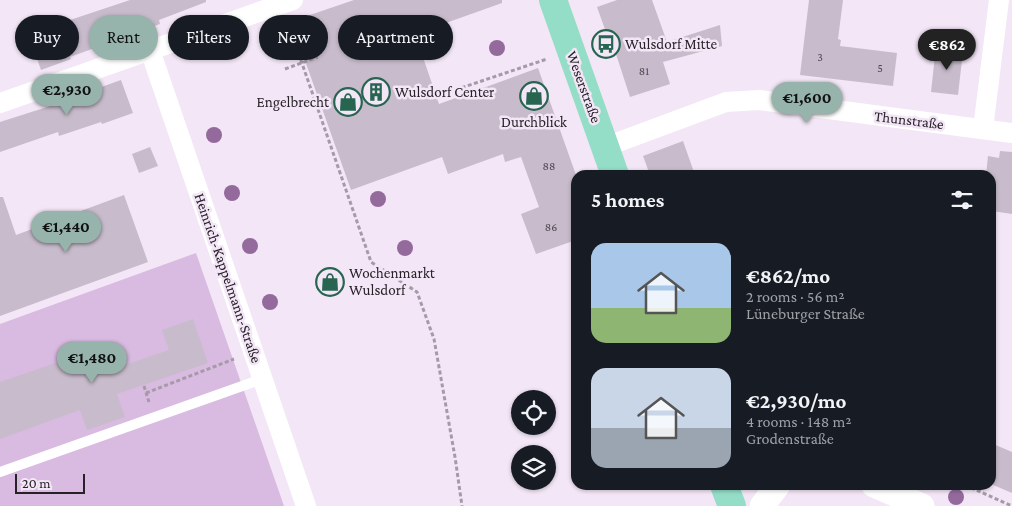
<!DOCTYPE html>
<html lang="en">
<head>
<meta charset="utf-8">
<style>
  :root { --surface:#171b24; --page:#20242c; --text:#f1f3f6; --muted:#9ea1a6; --accent:#96b3ac }
  body { margin:0; font-family:"Crimson Pro",serif; background:var(--page); color:var(--text); height:100vh; display:flex; flex-direction:column; font-size:19px; white-space:nowrap }
  * { box-sizing:border-box; margin:0 }
  p { font-size:16px; color:var(--muted) }
  .icon { flex:none; width:28px; height:28px; fill:none; stroke:currentColor; stroke-width:2; stroke-linecap:round; stroke-linejoin:round }
  .map { position:relative; flex:1; overflow:hidden }
  .panel { position:absolute; left:571px; top:170px; width:425px; height:320px; display:flex; flex-direction:column; background:var(--surface); border-radius:15px; box-shadow:0 1px 4px #0004 }
  .panel>* { flex:none }
  .top-card { position:absolute; left:15px; top:15px; width:475px; height:45px; display:flex; gap:10px }
  .fabs { position:absolute; left:511px; top:390px; display:grid; gap:10px }
  .fabs a { display:grid; place-items:center; width:45px; height:45px; border-radius:50%; background:var(--surface); box-shadow:0 1px 4px #0004; font-size:25px }
  .scale { position:absolute; left:15px; bottom:12px; width:70px; box-sizing:border-box; padding-left:5px; border:2px solid #272228; border-top:0; font-size:14px; line-height:18px; white-space:nowrap; color:#272228; -webkit-text-stroke:4px #f3e6f6; paint-order:stroke }
  .price { position:absolute; translate:-50% -42px; padding:0 11px; border-radius:18px; background:var(--accent); color:#111; font-size:16px; line-height:32px; filter:drop-shadow(0 1px 2px #0008) }
  .price::after { content:''; position:absolute; left:50%; top:30px; width:15px; height:11px; margin-left:-8px; background:inherit; clip-path:polygon(0 0,100% 0,50% 100%) }
  .price.current { background:#222; color:#fff }
  ul { padding:0; list-style:none }
  li { display:flex; align-items:center; gap:15px; height:125px; padding:0 20px }
  li span { display:grid; place-items:center; flex:none; width:140px; height:100px; border-radius:15px; color:#555 }
  li>.icon { margin-inline-start:auto }
  span .icon { width:60px; height:60px; fill:#fffc; stroke-width:1 }
  li b { font-size:21px }
  h2 { display:flex; justify-content:space-between; align-items:center; height:60px; padding:0 20px; font-size:21px }
  .chip { padding:0 18px; border-radius:22px; background:var(--surface); box-shadow:0 1px 4px #0004; font-size:18px; line-height:45px }
  .chip.current { background:var(--accent); color:#111 }
  .map>svg:first-child { display:block }
</style>
</head>
<body>
<div class="map">
<svg width="1012" height="506" viewBox="0 0 1012 506">
  <rect width="100%" height="100%" fill="#f3e6f6"/>
  <!-- green -->
  <path fill="#d9bae1" d="M196,253L284,506H0V324Z"/>
  <!-- building -->
  <path fill="#c8bccc" d="M130,0H206V2L159,20L160,24L70,57L71,59L41,70L27,29L56,19L58,24Z
    M354,0H502V3L415,34L439,104L538,68L576,175V240L536,254L521,214L539,207L521,157L505,162L503,154L448,174L442,157L351,190L303,55L315,51L304,17Z
    M617,0H652L667,42L720,25L722,46L663,62L670,84L630,97L614,48L612,49L597,7Z
    M809,0H843L838,39L841,40L840,46L897,53L893,86L800,75Z
    M936,46L959,48L957,60H962L958,95L931,92Z
    M121,80L133,113L102,124L101,122L59,136L58,132L0,152V122L91,93L90,91Z
    M683,141L695,175H650L643,156Z
    M150,147L158,166L139,173L132,154Z
    M1000,151L1012,152V214L992,211L995,194H991V175H986L988,156L999,158Z
    M124,195L148,262L0,316V197H3L16,235Z
    M193,319L208,363L117,394L125,417L87,430L80,410L0,439V382L102,347L110,370L169,350L162,330Z
    M991,443L1012,452V493L991,484Z"/>
  <g fill="none" stroke-linecap="round" stroke-linejoin="round">
    <!-- path -->
    <path stroke="#a59ba8" stroke-width="3" stroke-dasharray="4 2.5" stroke-linecap="butt" d="M288,23L371,262L417,292L434,339L455,457L462,506
      M285,69L318,57
      M437,96L547,59
      M144,386L149,402
      M146,393L234,359
      M965,485L1012,506"/>
    <!-- service -->
    <path stroke="#fff" stroke-width="10" d="M0,472L262,379"/>
    <!-- minor -->
    <path stroke="#fff" stroke-width="20" d="M150,50L306,506
      M0,103L293,0
      M983,129L999,0
      M605,147L726,102L759,100L1012,133"/>
    <!-- tertiary -->
    <path stroke="#fff" stroke-width="25" d="M874,485L922,506
      M762,506L778,485"/>
    <!-- primary -->
    <path stroke="#94ddc7" stroke-width="28" d="M553,0L615,175
      M724,485L732,506"/>
  </g>
  <!-- trees -->
  <g fill="#946a9d">
    <circle cx="497" cy="48" r="8"/>
    <circle cx="214" cy="135" r="8"/>
    <circle cx="232" cy="193" r="8"/>
    <circle cx="378" cy="199" r="8"/>
    <circle cx="250" cy="246" r="8"/>
    <circle cx="405" cy="248" r="8"/>
    <circle cx="270" cy="302" r="8"/>
    <circle cx="956" cy="497" r="8"/>
  </g>
  <!-- icons -->
  <defs>
    <symbol id="bus-ring" viewBox="-11 -11 22 22"><circle r="9.5" fill="#f3e6f6" stroke="#276551" stroke-width="1.5"/><path d="M-5-6H5V4H4V6H2V4H-2V6H-4V4H-5ZM-3.5-4V0h7V-4ZM-3.5 1.2v1.5H-2V1.2ZM2 1.2v1.5H3.5V1.2Z" fill="#276551"/></symbol>
    <symbol id="building-ring" viewBox="-11 -11 22 22"><circle r="9.5" fill="#f3e6f6" stroke="#276551" stroke-width="1.5"/><path d="M-4-6H4V6H1V3H-1V6H-4ZM-2.5-4.3h1.7v1.8h-1.7ZM.8-4.3h1.7v1.8H.8ZM-2.5-1h1.7V.8h-1.7ZM.8-1h1.7V.8H.8Z" fill="#276551"/></symbol>
    <symbol id="shop-ring" viewBox="-11 -11 22 22"><circle r="9.5" fill="#f3e6f6" stroke="#276551" stroke-width="1.5"/><path d="M-5-2.5h2.3a2.7 3.5 0 0 1 5.4 0H5L5.5 6h-11ZM-1.5-2.5h3a1.5 2.3 0 0 0-3 0Z" fill="#276551"/></symbol>
  </defs>
  <g fill-rule="evenodd">
    <use href="#bus-ring" x="590" y="28" width="32" height="32"/>
    <use href="#building-ring" x="360" y="76" width="32" height="32"/>
    <use href="#shop-ring" x="518" y="80" width="32" height="32"/>
    <use href="#shop-ring" x="332" y="86" width="32" height="32"/>
    <use href="#shop-ring" x="314" y="266" width="32" height="32"/>
  </g>
  <g text-anchor="middle" dominant-baseline="central" stroke-width="5" stroke-linejoin="round" paint-order="stroke">
    <!-- number labels -->
    <g font-size="12" fill="#4f4851">
      <text x="820" y="57">3</text>
      <text x="880" y="68">5</text>
      <text x="644" y="71">81</text>
      <text x="549" y="166">88</text>
      <text x="551" y="227">86</text>
    </g>
    <!-- poi labels -->
    <g font-size="15" fill="#272228" stroke="#f3e6f6" text-anchor="start">
      <text x="625" y="44">Wulsdorf Mitte</text>
      <text x="395" y="92">Wulsdorf Center</text>
      <text x="329" y="102" text-anchor="end">Engelbrecht</text>
      <text x="534" y="122" text-anchor="middle">Durchblick</text>
      <text x="349" y="273">Wochenmarkt<tspan x="349" dy="17">Wulsdorf</tspan></text>
    </g>
    <!-- street labels -->
    <g font-size="15" fill="#272228" stroke="#f3e6f6">
      <text transform="translate(584 87) rotate(70)">Weserstraße</text>
      <text transform="translate(909 120) rotate(7)">Thunstraße</text>
      <text transform="translate(228 278) rotate(71)">Heinrich-Kappelmann-Straße</text>
    </g>
  </g>
</svg>
<div class="fabs">
<a><svg class="icon" aria-label="locate" viewBox="0 0 24 24"><circle cx="12" cy="12" r="6"/><path d="M12 2v4M12 18v4M2 12h4M18 12h4"/></svg></a>
<a><svg class="icon" aria-label="layers" viewBox="0 0 24 24"><path d="M12 4l9 5-9 5-9-5zM3 14l9 5 9-5"/></svg></a>
</div>
<div class="scale">20 m</div>
<b class="price current" style="left:947px;top:71px">€862</b>
<b class="price" style="left:67px;top:116px">€2,930</b>
<b class="price" style="left:807px;top:124px">€1,600</b>
<b class="price" style="left:66px;top:253px">€1,440</b>
<b class="price" style="left:92px;top:384px">€1,480</b>
<div class="top-card">
<a class="chip">Buy</a>
<a class="chip current">Rent</a>
<a class="chip">Filters</a>
<a class="chip">New</a>
<a class="chip">Apartment</a>
</div>
<section class="panel">
<h2>5 homes<svg class="icon" aria-label="filters" viewBox="0 0 24 24"><path d="M4 7h16M4 17h16"/><circle cx="9" cy="7" r="2"/><circle cx="15" cy="17" r="2"/></svg></h2>
<ul>
<li><span style="background:linear-gradient(#a9c7e8 65%,#8fb573 0)"><svg class="icon" aria-label="home" viewBox="0 0 24 24"><path d="M3 11l9-7 9 7M6 9v11h12V9"/></svg></span><div><b>€862/mo</b><p>2 rooms · 56 m²</p><p>Lüneburger Straße</p></div></li>
<li><span style="background:linear-gradient(#c9d6e8 60%,#9aa5b1 0)"><svg class="icon" aria-label="home" viewBox="0 0 24 24"><path d="M3 11l9-7 9 7M6 9v11h12V9"/></svg></span><div><b>€2,930/mo</b><p>4 rooms · 148 m²</p><p>Grodenstraße</p></div></li>
</ul>
</section>
</div>
</body>
</html>
